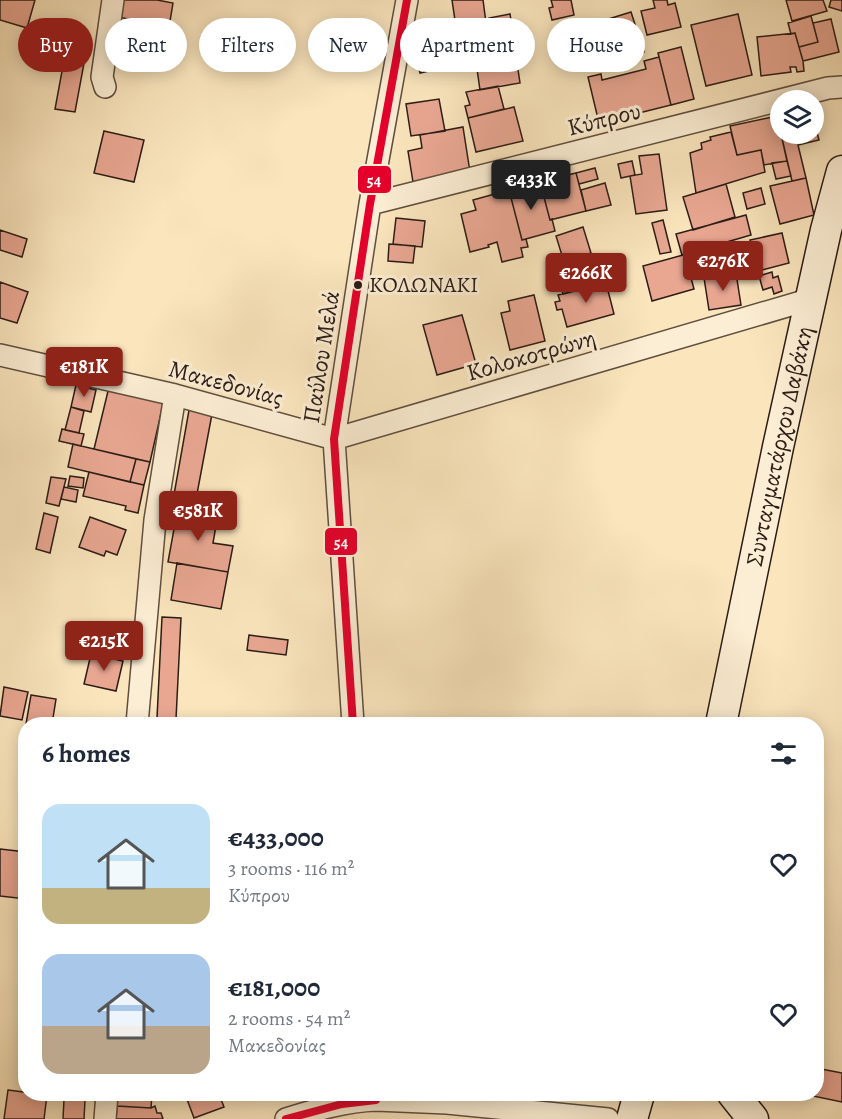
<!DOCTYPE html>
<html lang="en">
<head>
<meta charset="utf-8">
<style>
  :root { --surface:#fff; --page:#f6f6f7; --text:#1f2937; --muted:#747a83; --accent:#8f2418 }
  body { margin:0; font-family:Alegreya,serif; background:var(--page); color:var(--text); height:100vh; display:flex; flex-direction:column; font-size:22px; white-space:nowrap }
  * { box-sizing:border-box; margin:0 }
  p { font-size:20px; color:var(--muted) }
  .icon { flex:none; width:33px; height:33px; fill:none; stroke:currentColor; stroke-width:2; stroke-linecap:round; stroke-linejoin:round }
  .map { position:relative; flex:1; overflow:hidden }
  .details { position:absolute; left:18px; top:717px; width:806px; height:384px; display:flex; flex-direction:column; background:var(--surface); border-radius:24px; box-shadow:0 3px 15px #0003 }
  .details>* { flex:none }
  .guide { position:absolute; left:18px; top:18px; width:807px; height:54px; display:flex; gap:12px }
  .buttons { position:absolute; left:770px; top:90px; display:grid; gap:12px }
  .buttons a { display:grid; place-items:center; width:54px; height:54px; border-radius:50%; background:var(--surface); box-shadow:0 3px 15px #0003; font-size:30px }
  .price { position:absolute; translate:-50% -51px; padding:0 14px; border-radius:6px; background:var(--accent); color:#fff; font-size:20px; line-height:39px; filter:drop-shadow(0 2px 3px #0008) }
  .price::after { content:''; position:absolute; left:50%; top:36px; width:18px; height:14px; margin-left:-9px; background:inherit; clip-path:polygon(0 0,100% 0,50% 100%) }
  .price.selected { background:#222; color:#fff }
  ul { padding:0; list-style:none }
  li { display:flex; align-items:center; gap:18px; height:150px; padding:0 24px }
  li span { display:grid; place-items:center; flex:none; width:168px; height:120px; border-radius:18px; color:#555 }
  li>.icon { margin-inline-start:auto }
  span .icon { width:72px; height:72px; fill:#fffc; stroke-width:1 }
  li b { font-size:26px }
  h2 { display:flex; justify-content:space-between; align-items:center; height:72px; padding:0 24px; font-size:26px }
  .chip { padding:0 21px; border-radius:27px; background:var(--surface); box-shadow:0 3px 15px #0003; font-size:21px; line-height:54px }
  .chip.selected { background:var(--accent); color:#fff }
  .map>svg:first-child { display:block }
</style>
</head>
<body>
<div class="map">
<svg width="842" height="1119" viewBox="0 0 842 1119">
  <rect width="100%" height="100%" fill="#fae5bd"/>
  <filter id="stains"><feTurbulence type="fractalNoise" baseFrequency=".00333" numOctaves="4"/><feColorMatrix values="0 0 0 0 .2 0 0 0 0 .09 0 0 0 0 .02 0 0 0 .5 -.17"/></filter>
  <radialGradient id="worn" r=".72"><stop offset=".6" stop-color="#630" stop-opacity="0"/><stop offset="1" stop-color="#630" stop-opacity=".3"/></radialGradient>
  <!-- building -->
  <path fill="#e9a792" stroke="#2b1c16" stroke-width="1.5" d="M0,0H35L27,28L0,20Z
    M121,0H157L173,3L169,27L118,17Z
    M452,0H483L487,30L457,34Z
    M551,0H571L574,15L552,20L549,8L553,7Z
    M653,0H667L668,5L675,3L681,27L647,35L641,11L655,8Z
    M786,0H823L827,11L792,21Z
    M831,0H842V11L829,7Z
    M631,12L644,52L612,60V67L583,71L570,31Z
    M510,14L513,32L491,35L489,18Z
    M738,14L752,75L706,86L691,25Z
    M811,16L818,42L799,47L795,33L791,34L788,23Z
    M831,19L839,52L803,61L799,47L818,42L813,23Z
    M795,33L803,61L804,71L797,72L796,67H790L791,72L761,76L757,37Z
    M513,36L520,83L480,90L473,41Z
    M67,44L87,47L75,112L55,109Z
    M681,47L694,99L671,105L658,53Z
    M438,52L442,68L420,73L416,57Z
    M659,57L671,105L599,123L588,77L601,74L602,80L646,69L644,61Z
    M498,86L504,109L468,118L465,106L470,105L466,92Z
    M439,99L445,131L411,136L406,104Z
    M514,107L523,141L476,152L468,118Z
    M777,116L787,161L764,165L761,150L737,155L730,126Z
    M813,116L819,140L798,145L806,178L792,181L781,134H813Z
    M463,127L470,172L413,182L408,151L422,148L420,135Z
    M104,131L144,140L134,182L94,173Z
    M731,132L737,155L761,150L765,172L696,193L690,153L702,149L701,143L711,140L710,137Z
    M659,154L667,210L636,214L630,176L642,174L639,156Z
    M632,161L635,175L621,178L618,164Z
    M787,161L791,176L776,179L772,163Z
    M595,168L598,179L579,184L576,173Z
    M576,173L586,211L550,220L540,182Z
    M806,178L814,215L780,224L770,186Z
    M540,182L550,220L552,219L555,231L522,240L509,190Z
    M605,183L611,205L586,211L581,190Z
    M726,184L735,217L693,230L683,197Z
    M761,188L765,204L747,209L743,193Z
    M509,190L522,240L526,239L528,247L521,248L523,257L502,262L497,242L488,245L489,247L470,252L461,214L476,210L473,200Z
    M746,215L751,235L682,255L676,234Z
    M396,218L425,221L422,247L393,244Z
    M663,220L671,252L660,254L652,223Z
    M583,227L591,253L564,262L556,236Z
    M0,230L27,239L22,257L0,250Z
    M782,233L789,263L758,271L750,240Z
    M389,244L415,246L413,263L388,261Z
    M694,252L700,275L691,278L694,289L652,301L643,266Z
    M591,264L596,281L589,283L590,287L563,294L557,273Z
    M772,272L773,278L778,276L782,291L774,294L772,287L763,290L759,276Z
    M736,273L741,305L709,310L704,278Z
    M605,279L614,314L567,327L562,309L557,310L555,302L560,301L558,295L590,287L589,283Z
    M0,282L28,292L17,323L0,318Z
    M534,295L545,341L510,350L501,313L510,311L508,301Z
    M462,315L476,364L437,375L423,325Z
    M76,385L96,390L91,412L71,407Z
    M109,387L164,400L150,462L94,449Z
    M71,407L84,411L79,433L65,430Z
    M189,410L212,414L194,510L172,506Z
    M62,429L84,434L81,446L59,441Z
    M73,444L136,459L130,482L68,467Z
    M136,459L150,462L144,485L130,482Z
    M89,472L144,485L138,513L125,510L126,506L83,496Z
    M70,476L84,478L83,488L68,486Z
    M51,477L66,479L59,506L46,503Z
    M64,487L78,490L76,502L61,499Z
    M178,507L218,514L213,543L233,546L228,572L168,562Z
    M44,513L58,517L50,553L36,549Z
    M90,517L126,530L117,555L106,551L104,556L79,547Z
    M177,563L228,572L221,609L171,600Z
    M162,617L181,618L176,719L157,718Z
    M249,635L288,640L286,655L247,650Z
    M91,654L123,661L116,691L84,684Z
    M4,687L28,692L22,720L0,716Z
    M31,695L56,699L52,724H26Z
    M0,849L26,852V899L0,896Z
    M816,1068L842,1073V1102L808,1095V1094H816Z
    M8,1090L47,1095L44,1119H4Z
    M117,1094H152L151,1108L117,1106Z
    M185,1094H219L224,1107L194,1118Z
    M64,1099L85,1100L84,1119H63Z
    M117,1106L151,1108L155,1106L157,1113H161L163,1119H116Z"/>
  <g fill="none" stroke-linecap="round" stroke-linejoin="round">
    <defs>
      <path id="street" d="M105,87L102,77L113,0
        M370,204L828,88L842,87
        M0,355L175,395L334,439L811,299
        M137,724L155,520L175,395
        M353,724L334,439L370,204L407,0
        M105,1119L107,1094
        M286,1119C315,1110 346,1101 376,1100L447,1103L608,1119"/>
      <g id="secondary">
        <path id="s1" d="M721,724L778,447L826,230L842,171"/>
        <path d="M733,1094L753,1119"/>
        <path d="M632,1119L639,1094"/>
      </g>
    </defs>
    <!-- street casing -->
    <use href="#street" stroke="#5f4e40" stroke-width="24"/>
    <!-- secondary casing -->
    <use href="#secondary" stroke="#2b1c16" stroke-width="33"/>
    <!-- street -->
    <use href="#street" stroke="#fceed4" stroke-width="21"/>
    <!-- secondary -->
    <use href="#secondary" stroke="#fceed4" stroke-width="30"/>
    <defs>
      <path id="bus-1" d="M353,724L334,439L370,204L407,0
        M286,1119L342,1104L376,1100V1094"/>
    </defs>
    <!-- bus-1 casing -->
    <use href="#bus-1" stroke="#fceed4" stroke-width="12"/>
    <!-- bus-1 -->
    <use href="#bus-1" stroke="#e4002b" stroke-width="8"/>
  </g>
  <!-- markers -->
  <circle fill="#2b1c16" stroke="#fceed4" stroke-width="2" cx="358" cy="285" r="5"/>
  <g text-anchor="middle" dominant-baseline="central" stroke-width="6" stroke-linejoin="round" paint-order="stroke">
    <!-- bus labels -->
    <g font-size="22" fill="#2b1c16" stroke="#fceed4" text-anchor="start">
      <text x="369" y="285">ΚΟΛΩΝΑΚΙ</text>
    </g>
    <!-- street labels -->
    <g font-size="24" fill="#2b1c16" stroke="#fceed4">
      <text transform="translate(604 119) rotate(-14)">Κύπρου</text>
      <text transform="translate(531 355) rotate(-16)">Κολοκοτρώνη</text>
      <text transform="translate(321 357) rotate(-81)">Παύλου Μελά</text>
      <text transform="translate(226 383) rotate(15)">Μακεδονίας</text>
      <text stroke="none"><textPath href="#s1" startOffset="284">Συνταγματάρχου Δαβάκη</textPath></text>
    </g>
  </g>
  <g stroke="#fceed4" stroke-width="2">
    <rect x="357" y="165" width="35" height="29" rx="6" fill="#e4002b"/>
    <rect x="324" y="527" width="34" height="29" rx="6" fill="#e4002b"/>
  </g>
  <g font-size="16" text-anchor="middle" font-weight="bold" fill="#fff">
    <text x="374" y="186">54</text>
    <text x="341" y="548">54</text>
  </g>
  <rect width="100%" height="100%" filter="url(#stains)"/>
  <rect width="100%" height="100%" fill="url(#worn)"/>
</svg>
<div class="buttons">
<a><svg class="icon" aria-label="layers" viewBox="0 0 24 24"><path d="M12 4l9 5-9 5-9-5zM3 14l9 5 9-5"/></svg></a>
</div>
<b class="price selected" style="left:531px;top:211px">€433K</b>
<b class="price" style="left:723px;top:292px">€276K</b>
<b class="price" style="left:586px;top:304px">€266K</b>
<b class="price" style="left:84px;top:398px">€181K</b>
<b class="price" style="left:198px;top:542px">€581K</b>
<b class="price" style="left:104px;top:672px">€215K</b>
<div class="guide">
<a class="chip selected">Buy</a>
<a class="chip">Rent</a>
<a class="chip">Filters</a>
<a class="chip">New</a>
<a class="chip">Apartment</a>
<a class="chip">House</a>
</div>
<section class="details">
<h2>6 homes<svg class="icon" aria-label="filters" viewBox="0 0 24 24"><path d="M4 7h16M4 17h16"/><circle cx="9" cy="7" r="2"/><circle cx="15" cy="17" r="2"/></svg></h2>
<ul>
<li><span style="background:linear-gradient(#bfe0f5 70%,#c2b280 0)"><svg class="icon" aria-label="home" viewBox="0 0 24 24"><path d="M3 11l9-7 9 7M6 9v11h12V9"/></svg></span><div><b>€433,000</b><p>3 rooms · 116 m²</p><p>Κύπρου</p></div><svg class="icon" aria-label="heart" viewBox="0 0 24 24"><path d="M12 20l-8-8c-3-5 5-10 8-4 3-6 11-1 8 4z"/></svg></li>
<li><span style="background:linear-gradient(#a9c7e8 60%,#b9a48a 0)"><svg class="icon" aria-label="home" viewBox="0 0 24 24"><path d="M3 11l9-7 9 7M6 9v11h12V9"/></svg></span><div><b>€181,000</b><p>2 rooms · 54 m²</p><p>Μακεδονίας</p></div><svg class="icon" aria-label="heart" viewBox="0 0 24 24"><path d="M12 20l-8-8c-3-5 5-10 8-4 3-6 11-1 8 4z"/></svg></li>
</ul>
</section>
</div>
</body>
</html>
